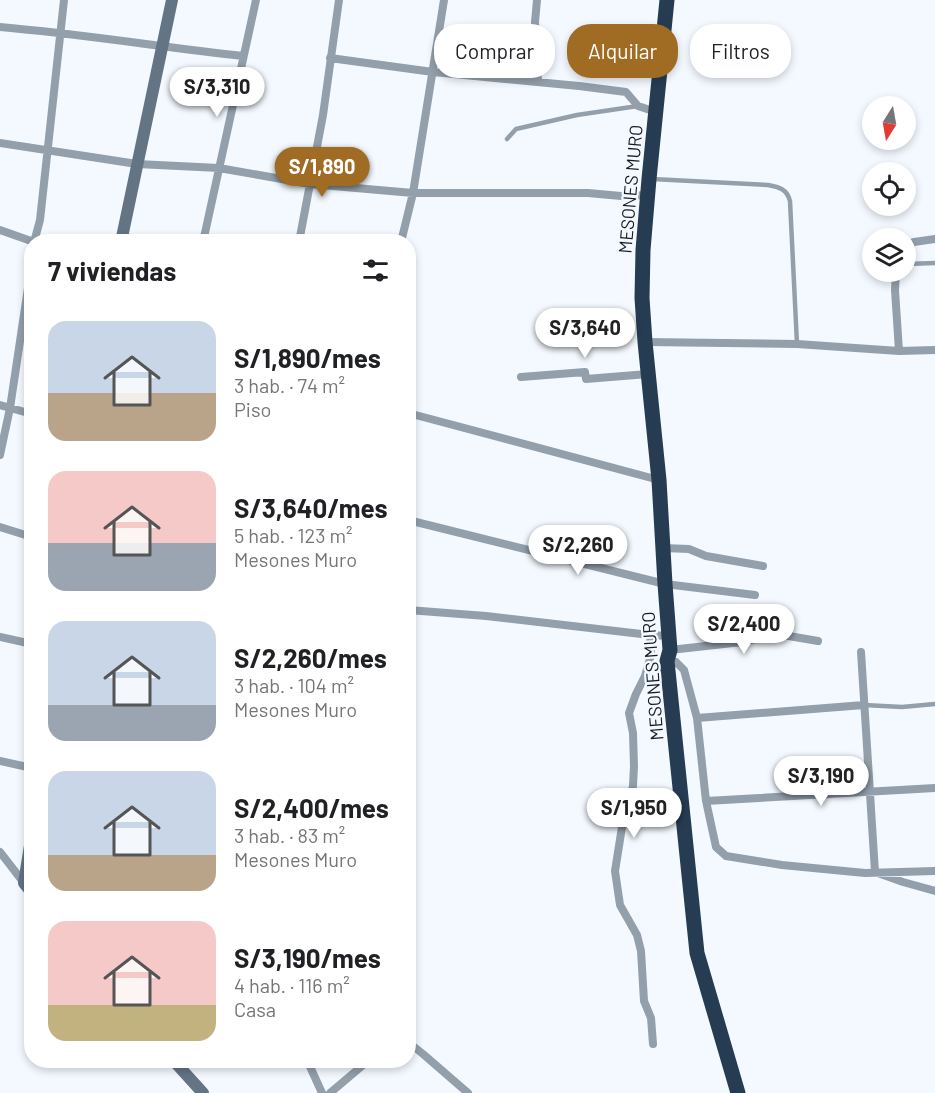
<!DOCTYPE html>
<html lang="es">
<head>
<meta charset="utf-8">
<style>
  :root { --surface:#fff; --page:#f2f2f2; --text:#202124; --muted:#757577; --accent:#a06c24 }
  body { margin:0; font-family:Barlow,sans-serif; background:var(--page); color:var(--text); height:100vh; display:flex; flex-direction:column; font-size:22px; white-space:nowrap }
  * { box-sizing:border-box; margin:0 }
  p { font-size:20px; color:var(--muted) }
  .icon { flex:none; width:33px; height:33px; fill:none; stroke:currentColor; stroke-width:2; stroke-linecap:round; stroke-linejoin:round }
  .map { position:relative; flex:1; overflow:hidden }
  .panel { position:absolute; left:24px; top:234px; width:392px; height:834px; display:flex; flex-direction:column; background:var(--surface); border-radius:24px; box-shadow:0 3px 9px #0003 }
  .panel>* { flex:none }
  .guide { position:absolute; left:434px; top:24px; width:411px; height:54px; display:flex; gap:12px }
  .needle { width:39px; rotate:191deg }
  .tools { position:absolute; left:862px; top:96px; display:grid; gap:12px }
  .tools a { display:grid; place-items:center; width:54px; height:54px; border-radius:50%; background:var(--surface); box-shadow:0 3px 9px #0003; font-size:30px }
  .price { position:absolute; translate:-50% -51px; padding:0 14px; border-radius:21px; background:#fff; color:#222; font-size:20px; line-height:39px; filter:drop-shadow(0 2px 3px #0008) }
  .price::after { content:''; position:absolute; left:50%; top:36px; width:18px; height:14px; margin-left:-9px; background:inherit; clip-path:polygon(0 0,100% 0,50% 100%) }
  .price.active { background:var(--accent); color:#fff }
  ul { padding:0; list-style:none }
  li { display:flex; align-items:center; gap:18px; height:150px; padding:0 24px }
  li span { display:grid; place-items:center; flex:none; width:168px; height:120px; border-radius:18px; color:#555 }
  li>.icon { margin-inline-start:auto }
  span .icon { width:72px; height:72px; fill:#fffc; stroke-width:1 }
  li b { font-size:26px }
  h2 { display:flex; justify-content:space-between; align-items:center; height:72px; padding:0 24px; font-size:26px }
  .tag { padding:0 21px; border-radius:24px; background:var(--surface); box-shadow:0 3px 9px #0003; font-size:21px; line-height:54px }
  .tag.active { background:var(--accent); color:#fff }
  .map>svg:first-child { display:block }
</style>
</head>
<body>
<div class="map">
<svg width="935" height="1093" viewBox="0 0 935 1093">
  <rect width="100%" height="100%" fill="#f3f9ff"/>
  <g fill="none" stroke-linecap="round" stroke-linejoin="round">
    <!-- lane -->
    <path stroke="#939fab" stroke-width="4.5" d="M507,139L516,129L577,115L638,106
      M652,179L768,185C779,187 787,189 790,201L797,344
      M906,264L935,263
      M864,705L902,707L935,704"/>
    <!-- street -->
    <path stroke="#939fab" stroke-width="8" d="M537,0L535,22L538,82
      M0,27C81,34 162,47 243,56
      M330,58L433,72L579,86L626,92L638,106L656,112
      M0,143L137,164L219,168L310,184L413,193H588L621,196L649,195
      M0,230L34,242
      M34,242L40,220L64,0
      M203,242L256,0
      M299,242L323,115L339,0
      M401,242L413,193L444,0
      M906,245L914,242L935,239
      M896,272L895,290L899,351
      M645,342L797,344L899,351L935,350
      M521,377L585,372L586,379L648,374
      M0,405L32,414
      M408,413L659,480
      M0,455L10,408L32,261
      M408,520L665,584L755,595
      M0,527L32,537
      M663,548L689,549L706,556L763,566
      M408,610L486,616L650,635L669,636
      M650,635L651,655L645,676L636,694L629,713L633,733L634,766L633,786L622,827L615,871L620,905L637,935L641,951L644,1001L651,1018L653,1044
      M0,637L32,644
      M670,650L742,642L777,634L818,641
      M861,652L875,872L903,882L935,891
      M667,661L676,662L684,670L697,718L706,801L716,847L726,856L782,865L865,873L935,871
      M697,718L864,705
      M0,761L32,768
      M706,801L935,788
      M0,852L24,883
      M408,1042L423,1054L468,1093
      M307,1060L322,1093
      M330,1093L369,1060"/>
    <!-- secondary -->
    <path stroke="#637485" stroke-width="12" d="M121,242L172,0
      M32,833L24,883L32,893
      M173,1060L203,1093"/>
    <!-- highway -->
    <path stroke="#263c53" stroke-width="15" d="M667,0L649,179L643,250L642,298L645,342L659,480L665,584L670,650L667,661L697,953L738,1093"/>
  </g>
  <g text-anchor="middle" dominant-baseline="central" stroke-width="4.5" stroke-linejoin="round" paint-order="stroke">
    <!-- street labels -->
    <g font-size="18" fill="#111b25" stroke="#f3f9ff">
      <text transform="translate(630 189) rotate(-85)">MESONES MURO</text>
      <text transform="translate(652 676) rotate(-94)">MESONES MURO</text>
    </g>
  </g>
</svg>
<div class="tools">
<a><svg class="needle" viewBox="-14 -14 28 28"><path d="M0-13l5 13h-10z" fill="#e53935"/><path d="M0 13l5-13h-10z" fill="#757577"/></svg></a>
<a><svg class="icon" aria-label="locate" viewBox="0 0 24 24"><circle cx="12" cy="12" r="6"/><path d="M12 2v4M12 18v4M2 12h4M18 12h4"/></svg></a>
<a><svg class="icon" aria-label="layers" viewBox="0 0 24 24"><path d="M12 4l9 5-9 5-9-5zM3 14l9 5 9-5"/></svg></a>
</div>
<b class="price" style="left:217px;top:118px">S/3,310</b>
<b class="price active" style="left:322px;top:198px">S/1,890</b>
<b class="price" style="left:585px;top:359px">S/3,640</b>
<b class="price" style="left:578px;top:576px">S/2,260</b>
<b class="price" style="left:744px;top:655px">S/2,400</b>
<b class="price" style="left:821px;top:807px">S/3,190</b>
<b class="price" style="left:634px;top:839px">S/1,950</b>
<div class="guide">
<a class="tag">Comprar</a>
<a class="tag active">Alquilar</a>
<a class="tag">Filtros</a>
</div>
<section class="panel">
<h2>7 viviendas<svg class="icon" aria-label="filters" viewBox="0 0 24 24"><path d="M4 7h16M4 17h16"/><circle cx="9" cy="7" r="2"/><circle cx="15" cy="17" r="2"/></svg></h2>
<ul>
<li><span style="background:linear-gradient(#c9d6e8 60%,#b9a48a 0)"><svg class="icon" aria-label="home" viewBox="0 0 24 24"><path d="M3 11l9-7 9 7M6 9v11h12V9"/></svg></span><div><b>S/1,890/mes</b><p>3 hab. · 74 m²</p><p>Piso</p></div></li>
<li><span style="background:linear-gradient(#f6c9c9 60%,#9aa5b1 0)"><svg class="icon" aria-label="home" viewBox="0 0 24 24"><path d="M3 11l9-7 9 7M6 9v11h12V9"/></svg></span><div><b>S/3,640/mes</b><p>5 hab. · 123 m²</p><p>Mesones Muro</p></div></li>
<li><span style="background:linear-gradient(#c9d6e8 70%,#9aa5b1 0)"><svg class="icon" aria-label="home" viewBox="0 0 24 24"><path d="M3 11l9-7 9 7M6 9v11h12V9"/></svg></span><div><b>S/2,260/mes</b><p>3 hab. · 104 m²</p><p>Mesones Muro</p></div></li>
<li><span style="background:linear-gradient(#c9d6e8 70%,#b9a48a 0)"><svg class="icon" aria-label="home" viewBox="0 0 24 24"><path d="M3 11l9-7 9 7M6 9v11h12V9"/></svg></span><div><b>S/2,400/mes</b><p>3 hab. · 83 m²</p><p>Mesones Muro</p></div></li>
<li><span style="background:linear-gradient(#f6c9c9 70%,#c2b280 0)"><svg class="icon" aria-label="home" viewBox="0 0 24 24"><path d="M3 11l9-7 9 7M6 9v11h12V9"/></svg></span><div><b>S/3,190/mes</b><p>4 hab. · 116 m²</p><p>Casa</p></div></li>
</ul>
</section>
</div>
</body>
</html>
